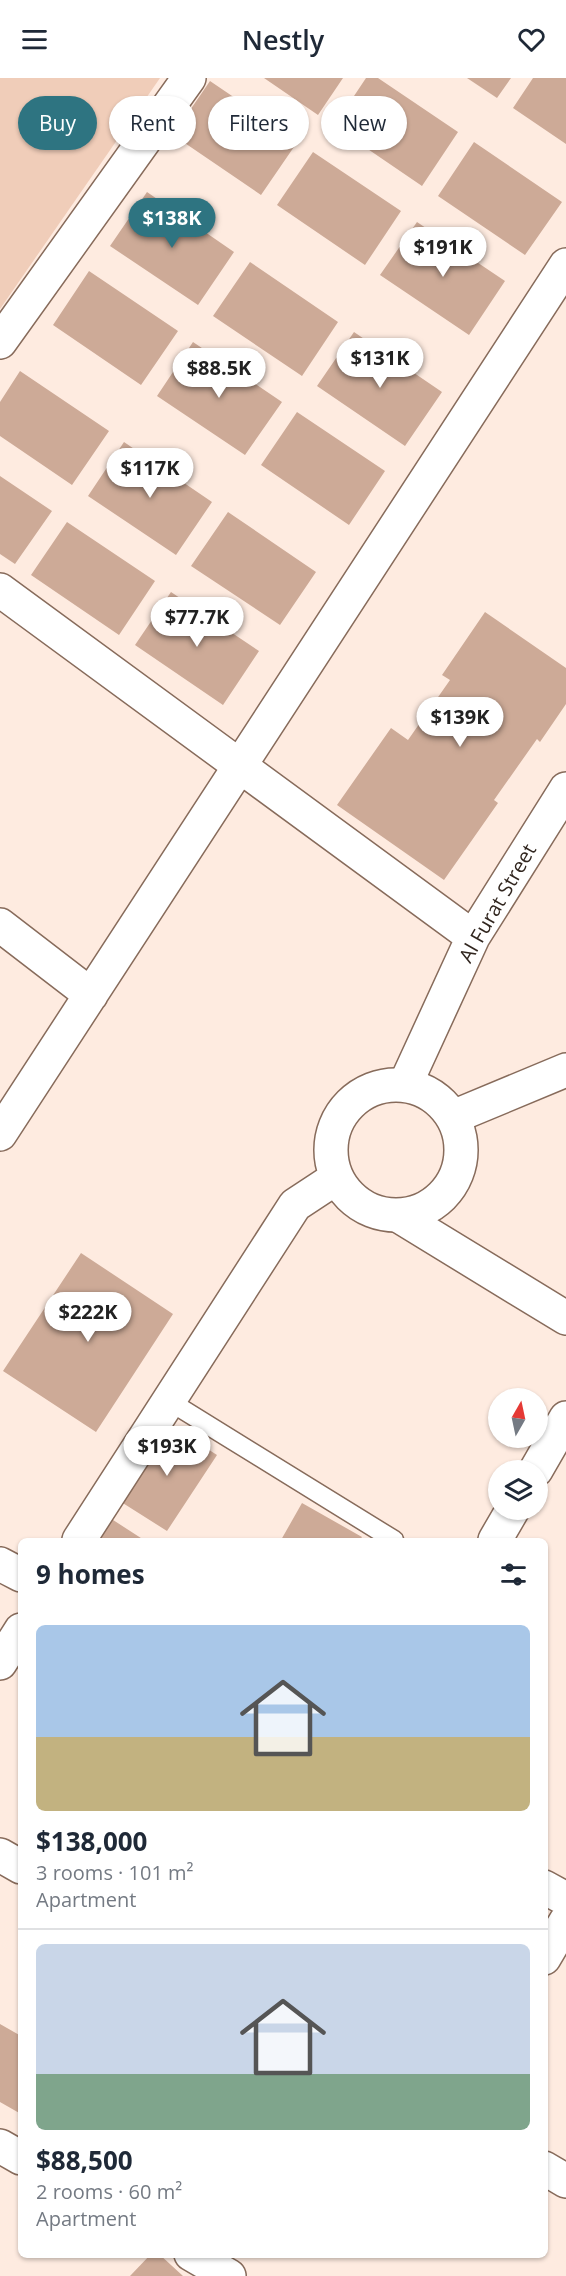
<!DOCTYPE html>
<html lang="en">
<head>
<meta charset="utf-8">
<style>
  :root { --surface:#fff; --page:#f6f6f7; --text:#1f2937; --muted:#747a83; --line:#e0e1e3; --accent:#2e7481 }
  body { margin:0; font-family:"Open Sans",sans-serif; background:var(--page); color:var(--text); height:100vh; display:flex; flex-direction:column; font-size:22px; white-space:nowrap }
  * { box-sizing:border-box; margin:0 }
  p { font-size:20px; color:var(--muted) }
  .icon { flex:none; width:33px; height:33px; fill:none; stroke:currentColor; stroke-width:2; stroke-linecap:round; stroke-linejoin:round }
  .map { position:relative; flex:1; overflow:hidden }
  .drawer { position:absolute; left:18px; top:1460px; width:530px; height:720px; display:flex; flex-direction:column; background:var(--surface); border-radius:9px; box-shadow:0 2px 4px #0004 }
  .drawer>* { flex:none }
  .hud { position:absolute; left:18px; top:18px; width:531px; height:54px; display:flex; gap:12px }
  .needle { width:39px; rotate:9deg }
  .buttons { position:absolute; left:488px; top:1310px; display:grid; gap:12px }
  .buttons a { display:grid; place-items:center; width:60px; height:60px; border-radius:50%; background:var(--surface); box-shadow:0 2px 4px #0004; font-size:30px }
  .price { position:absolute; translate:-50% -51px; padding:0 14px; border-radius:21px; background:#fff; color:#222; font-size:20px; line-height:39px; filter:drop-shadow(0 2px 3px #0008) }
  .price::after { content:''; position:absolute; left:50%; top:36px; width:18px; height:14px; margin-left:-9px; background:inherit; clip-path:polygon(0 0,100% 0,50% 100%) }
  .price.selected { background:var(--accent); color:#fff }
  ul { padding:0; list-style:none }
  li { display:grid; align-content:center; gap:12px; height:318px; padding:0 18px }
  li+li { border-top:2px solid var(--line) }
  li span { display:grid; place-items:center; height:186px; border-radius:9px; color:#555 }
  li>.icon { margin-inline-start:auto }
  span .icon { width:108px; height:108px; fill:#fffc; stroke-width:1 }
  li b { font-size:26px }
  h2 { display:flex; justify-content:space-between; align-items:center; height:72px; padding:0 18px; font-size:26px }
  .tag { padding:0 21px; border-radius:27px; background:var(--surface); box-shadow:0 2px 4px #0004; font-size:21px; line-height:54px }
  .tag.selected { background:var(--accent); color:#fff }
  header { display:flex; justify-content:space-between; align-items:center; height:78px; padding:0 18px; background:var(--surface); font-size:27px; font-weight:600 }
  .map>svg:first-child { display:block }
</style>
</head>
<body>
<header><svg class="icon" aria-label="menu" viewBox="0 0 24 24"><path d="M4 6h16M4 12h16M4 18h16"/></svg>Nestly<svg class="icon" aria-label="heart" viewBox="0 0 24 24"><path d="M12 20l-8-8c-3-5 5-10 8-4 3-6 11-1 8 4z"/></svg></header>
<div class="map">
<svg width="566" height="2198" viewBox="0 0 566 2198">
  <rect width="100%" height="100%" fill="#feebe0"/>
  <!-- green -->
  <path fill="#f0cdb9" d="M0,0H160L0,231Z"/>
  <!-- building -->
  <path fill="#cdaa97" d="M264,0H343L318,37Z
    M366,0H378L458,54L422,108L334,48Z
    M467,0H511L497,20Z
    M533,0H566V66L513,30Z
    M210,3L298,63L261,117L173,57Z
    M474,64L562,124L525,177L438,118Z
    M313,74L401,133L365,187L277,127Z
    M147,114L234,174L198,227L110,168Z
    M417,144L505,203L469,257L380,197Z
    M250,184L338,244L302,298L213,238Z
    M89,193L178,253L141,307L53,247Z
    M354,254L442,314L405,368L317,308Z
    M193,264L282,324L245,377L157,318Z
    M20,293L109,353L72,407L0,358V324Z
    M297,334L385,393L349,447L261,387Z
    M124,364L212,424L176,477L88,418Z
    M0,398L52,433L15,486L0,476Z
    M228,434L316,494L280,547L191,488Z
    M67,444L155,503L119,557L31,497Z
    M171,514L259,573L223,627L135,567Z
    M485,534L566,590V626L540,664L537,661L494,722L498,725L444,802L337,727L391,650L408,662L450,602L442,597Z
    M81,1175L173,1236L96,1354L3,1293Z
    M167,1345L217,1377L167,1453L118,1422Z
    M302,1425L362,1459L360,1462H281Z
    M110,1440L144,1462H95Z
    M0,1946L21,1958V2036L0,2024Z
    M151,2176H159L183,2198H130Z"/>
  <g fill="none" stroke-linecap="round" stroke-linejoin="round">
    <defs>
      <path id="lane" d="M169,1323L394,1462"/>
      <path id="street" d="M0,264L189,0
        M0,512L473,859
        M0,847L91,917
        M405,1007L473,859L566,711
        M0,1056L566,187
        M399,1138L566,1240
        M536,1392L566,1340
        M495,1462L513,1431
        M0,1486L21,1497
        M0,1777L21,1789
        M544,1809L566,1821
        M544,1880L566,1843
        M0,2068L21,2080
        M544,2090L566,2103
        M191,2176L229,2198"/>
      <path id="secondary" d="M331 1072a65 65 0 1 1 130 0a65 65 0 1 1-130 0Z
        M453,1039L566,992
        M79,1462L295,1127L336,1100
        M0,1585L21,1552"/>
    </defs>
    <!-- lane casing -->
    <use href="#lane" stroke="#876b5b" stroke-width="21"/>
    <!-- street casing -->
    <use href="#street" stroke="#876b5b" stroke-width="36"/>
    <!-- secondary casing -->
    <use href="#secondary" stroke="#876b5b" stroke-width="36"/>
    <!-- lane -->
    <use href="#lane" stroke="#fff" stroke-width="18"/>
    <!-- street -->
    <use href="#street" stroke="#fff" stroke-width="33"/>
    <!-- secondary -->
    <use href="#secondary" stroke="#fff" stroke-width="33"/>
  </g>
  <g text-anchor="middle" dominant-baseline="central" stroke-width="4.5" stroke-linejoin="round" paint-order="stroke">
    <!-- street labels -->
    <g font-size="20" fill="#31261f" stroke="#fff">
      <text transform="translate(497 825) rotate(-60)">Al Furat Street</text>
    </g>
  </g>
</svg>
<div class="buttons">
<a><svg class="needle" viewBox="-14 -14 28 28"><path d="M0-13l5 13h-10z" fill="#e53935"/><path d="M0 13l5-13h-10z" fill="#747a83"/></svg></a>
<a><svg class="icon" aria-label="layers" viewBox="0 0 24 24"><path d="M12 4l9 5-9 5-9-5zM3 14l9 5 9-5"/></svg></a>
</div>
<b class="price selected" style="left:172px;top:171px">$138K</b>
<b class="price" style="left:443px;top:200px">$191K</b>
<b class="price" style="left:380px;top:311px">$131K</b>
<b class="price" style="left:219px;top:321px">$88.5K</b>
<b class="price" style="left:150px;top:421px">$117K</b>
<b class="price" style="left:197px;top:570px">$77.7K</b>
<b class="price" style="left:460px;top:670px">$139K</b>
<b class="price" style="left:88px;top:1265px">$222K</b>
<b class="price" style="left:167px;top:1399px">$193K</b>
<div class="hud">
<a class="tag selected">Buy</a>
<a class="tag">Rent</a>
<a class="tag">Filters</a>
<a class="tag">New</a>
</div>
<section class="drawer">
<h2>9 homes<svg class="icon" aria-label="filters" viewBox="0 0 24 24"><path d="M4 7h16M4 17h16"/><circle cx="9" cy="7" r="2"/><circle cx="15" cy="17" r="2"/></svg></h2>
<ul>
<li><span style="background:linear-gradient(#a9c7e8 60%,#c2b280 0)"><svg class="icon" aria-label="home" viewBox="0 0 24 24"><path d="M3 11l9-7 9 7M6 9v11h12V9"/></svg></span><div><b>$138,000</b><p>3 rooms · 101 m²</p><p>Apartment</p></div></li>
<li><span style="background:linear-gradient(#c9d6e8 70%,#7fa58c 0)"><svg class="icon" aria-label="home" viewBox="0 0 24 24"><path d="M3 11l9-7 9 7M6 9v11h12V9"/></svg></span><div><b>$88,500</b><p>2 rooms · 60 m²</p><p>Apartment</p></div></li>
</ul>
</section>
</div>
</body>
</html>
